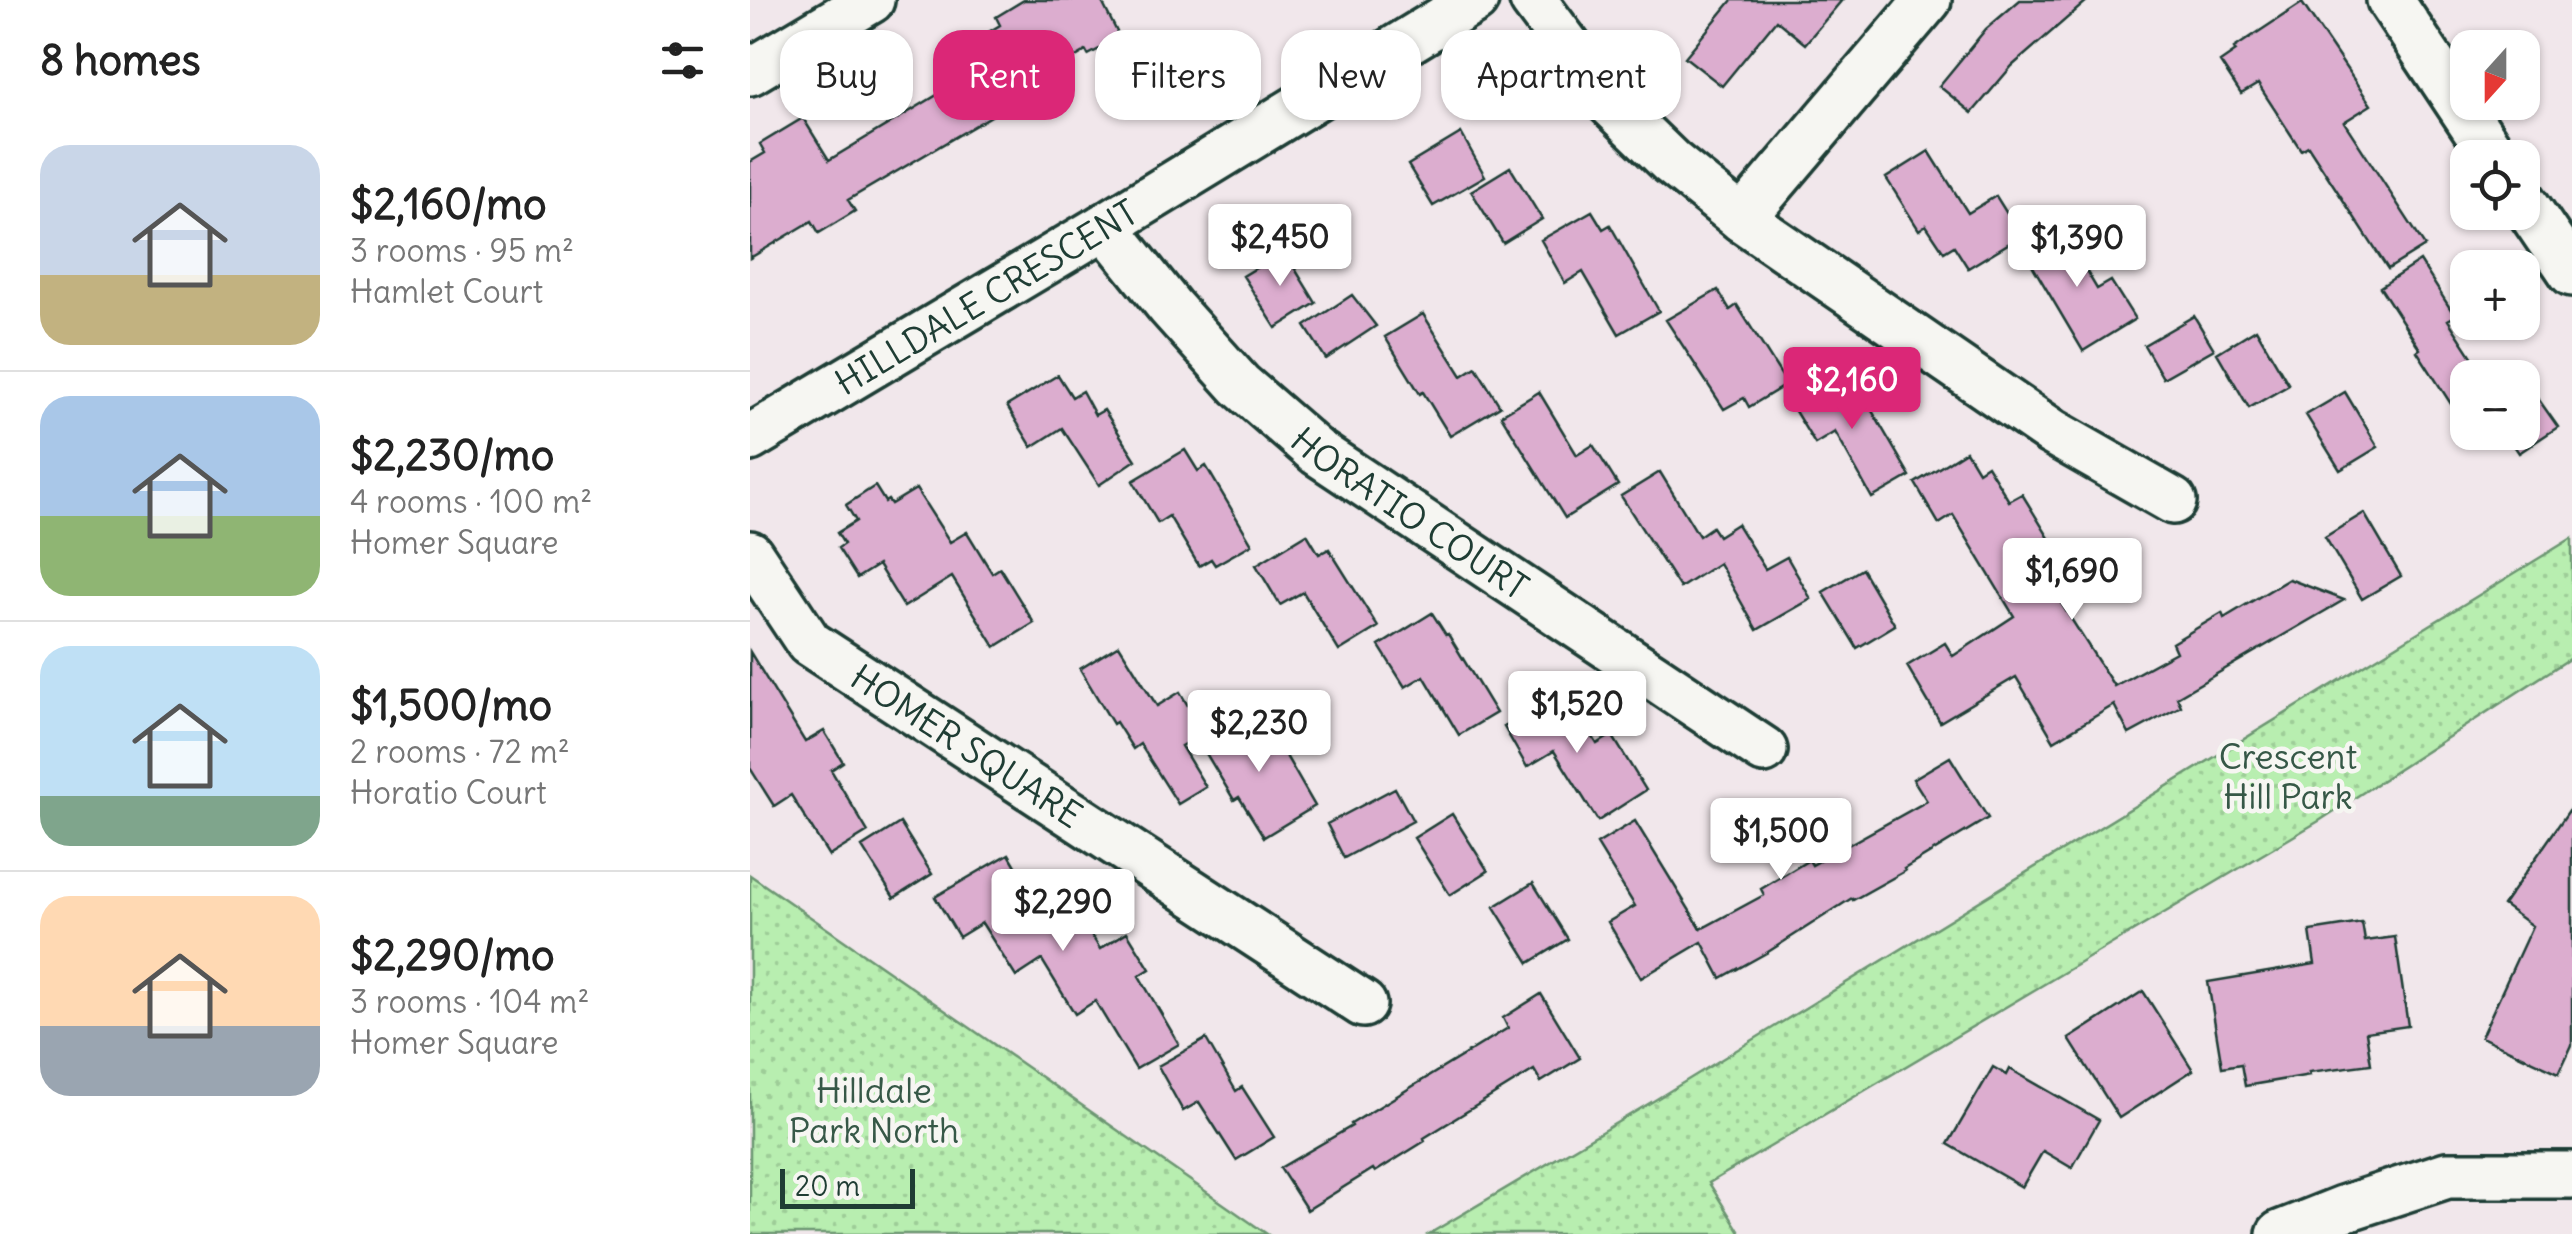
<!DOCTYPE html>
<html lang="en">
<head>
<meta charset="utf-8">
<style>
  :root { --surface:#fff; --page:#f2f2f2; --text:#222; --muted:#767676; --line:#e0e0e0; --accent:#db2777 }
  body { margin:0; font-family:Delius,sans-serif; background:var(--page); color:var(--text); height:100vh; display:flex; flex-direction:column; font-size:38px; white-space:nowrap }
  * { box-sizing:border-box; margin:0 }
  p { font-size:32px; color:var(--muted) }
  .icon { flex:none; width:55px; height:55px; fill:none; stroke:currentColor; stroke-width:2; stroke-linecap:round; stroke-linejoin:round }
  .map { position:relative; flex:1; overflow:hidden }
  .panel { display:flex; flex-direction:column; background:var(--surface); width:750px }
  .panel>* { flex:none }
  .hud { position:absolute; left:30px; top:30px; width:950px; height:90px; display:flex; gap:20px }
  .needle { width:65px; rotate:201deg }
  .controls { position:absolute; left:1700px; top:30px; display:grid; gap:20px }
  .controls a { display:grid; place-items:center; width:90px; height:90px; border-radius:20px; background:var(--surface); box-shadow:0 2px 8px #0004; font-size:50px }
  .scale { position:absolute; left:30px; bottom:25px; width:135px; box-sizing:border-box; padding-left:10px; border:5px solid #1f3d34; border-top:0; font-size:28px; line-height:35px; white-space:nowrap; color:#1f3d34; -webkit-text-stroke:8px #f6f6f2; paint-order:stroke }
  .price { position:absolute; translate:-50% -85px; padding:0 22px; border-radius:10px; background:#fff; color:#222; font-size:32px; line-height:65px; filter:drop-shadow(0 2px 5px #0008) }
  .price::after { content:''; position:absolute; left:50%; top:60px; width:30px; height:22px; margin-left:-15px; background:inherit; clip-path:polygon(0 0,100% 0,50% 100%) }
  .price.current { background:var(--accent); color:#fff }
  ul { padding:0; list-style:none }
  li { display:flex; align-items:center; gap:30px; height:250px; padding:0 40px }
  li+li { border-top:2px solid var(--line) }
  li span { display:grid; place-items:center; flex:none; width:280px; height:200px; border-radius:30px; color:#555 }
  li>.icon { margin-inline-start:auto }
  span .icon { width:120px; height:120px; fill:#fffc; stroke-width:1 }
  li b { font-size:42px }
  h2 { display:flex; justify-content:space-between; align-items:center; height:120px; padding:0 40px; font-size:42px }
  .tag { padding:0 35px; border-radius:30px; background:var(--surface); box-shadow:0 2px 8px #0004; font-size:35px; line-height:90px }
  .tag.current { background:var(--accent); color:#fff }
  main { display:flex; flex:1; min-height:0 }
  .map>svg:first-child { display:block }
</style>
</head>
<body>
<main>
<section class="panel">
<h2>8 homes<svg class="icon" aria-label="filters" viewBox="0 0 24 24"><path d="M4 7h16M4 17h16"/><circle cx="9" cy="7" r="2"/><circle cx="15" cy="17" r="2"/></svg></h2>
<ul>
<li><span style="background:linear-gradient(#c9d6e8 65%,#c2b280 0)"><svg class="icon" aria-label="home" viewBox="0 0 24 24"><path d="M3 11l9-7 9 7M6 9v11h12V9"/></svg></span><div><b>$2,160/mo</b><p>3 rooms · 95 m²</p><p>Hamlet Court</p></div></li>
<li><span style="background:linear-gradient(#a9c7e8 60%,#8fb573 0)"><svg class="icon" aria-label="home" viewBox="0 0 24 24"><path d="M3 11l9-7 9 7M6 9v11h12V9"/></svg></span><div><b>$2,230/mo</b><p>4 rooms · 100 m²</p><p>Homer Square</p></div></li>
<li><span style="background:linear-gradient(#bfe0f5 75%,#7fa58c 0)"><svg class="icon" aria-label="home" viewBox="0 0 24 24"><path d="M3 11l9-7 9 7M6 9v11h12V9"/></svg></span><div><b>$1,500/mo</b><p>2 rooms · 72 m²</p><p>Horatio Court</p></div></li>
<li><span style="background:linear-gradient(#ffd9b3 65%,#9aa5b1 0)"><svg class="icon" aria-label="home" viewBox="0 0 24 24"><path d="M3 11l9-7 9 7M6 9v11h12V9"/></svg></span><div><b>$2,290/mo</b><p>3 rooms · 104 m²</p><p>Homer Square</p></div></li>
</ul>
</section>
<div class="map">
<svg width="1822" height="1234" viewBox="0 0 1822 1234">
  <defs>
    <pattern id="park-dots" width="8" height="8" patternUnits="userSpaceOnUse" patternTransform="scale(2.5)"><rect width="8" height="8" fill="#b8eeb0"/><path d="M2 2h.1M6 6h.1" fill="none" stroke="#9ecd98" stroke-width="1.8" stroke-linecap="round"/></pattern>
  </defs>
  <rect width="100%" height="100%" fill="#f1e7eb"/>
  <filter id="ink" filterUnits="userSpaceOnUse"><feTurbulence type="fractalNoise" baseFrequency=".01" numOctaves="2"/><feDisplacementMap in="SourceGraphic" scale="20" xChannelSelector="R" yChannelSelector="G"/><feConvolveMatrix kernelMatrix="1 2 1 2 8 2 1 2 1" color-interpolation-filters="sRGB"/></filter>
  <g filter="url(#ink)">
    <!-- park -->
    <path fill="url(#park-dots)" stroke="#6c9672" stroke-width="2.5" d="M1822,538V657L1569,821L959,1183L991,1234H679L905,1100Z
      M0,875L517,1234H0Z"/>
    <!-- building -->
    <path fill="#dcadcf" stroke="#1f3d34" stroke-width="2.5" d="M274,0H351L370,38L338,55L336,51L273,88L277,95L98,200L105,211L69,233L62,221L0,258V162L15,153L10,144L53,118L79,160L215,78L201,55L250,25L246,17Z
      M982,0H1092L1055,44L1026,20L972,86L935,57Z
      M1270,0H1338L1262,66L1222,113L1189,86L1236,29Z
      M1552,3L1621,105L1594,122L1675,246L1638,269L1558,146L1551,150L1508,84L1491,94L1470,62L1486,51L1484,48Z
      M711,133L735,176L683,206L658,165Z
      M1179,151L1218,213L1246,196L1271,236L1218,268L1204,246L1194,252L1176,225L1169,230L1136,178Z
      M760,167L792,219L753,243L721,191Z
      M842,211L853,229L860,225L909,311L869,334L833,272L815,283L791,240Z
      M1309,225L1347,289L1361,281L1385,319L1333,351L1272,248Z
      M534,251L566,303L526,328L493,276Z
      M1670,261L1705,316L1698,320L1736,378H1718V393L1701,404L1667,351L1670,349L1630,287Z
      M968,290L980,310L987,305L1037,384L999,407L994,398L974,409L916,320Z
      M602,295L626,326L576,359L555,326Z
      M673,314L712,376L726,367L750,406L700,436L673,392L670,394L635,337Z
      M1444,316L1464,349L1413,378L1394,345Z
      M1506,329L1539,385L1499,408L1467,353Z
      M1093,372L1105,392L1110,390L1160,476L1122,498L1085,432L1065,444L1040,403Z
      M1770,373L1808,427L1769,453L1755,432H1772V378H1764Z
      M308,375L322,397L332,391L345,415L354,410L386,460L349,485L312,428L282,447L257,406Z
      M789,392L827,455L843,445L868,485L815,518L751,415Z
      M1595,392L1628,447L1590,470L1556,415Z
      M435,450L448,471L456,466L502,544L465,565L461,559L449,566L419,516L408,523L383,481Z
      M1216,451L1228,471L1237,465L1259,501L1272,494L1307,551L1286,564L1364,686L1426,652L1422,643L1472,613L1474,618L1539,579L1594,600L1427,697L1431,706L1379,734L1364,705L1304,741L1266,677L1190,722L1157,666L1195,643L1203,656L1264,616L1203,515L1189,524L1165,483Z
      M910,472L949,536L962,527L968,536L987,524L1015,569L1037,557L1061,599L1007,630L969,563L930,588L871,496Z
      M125,486L135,502L138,500L141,504L166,489L200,542L217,532L242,573L250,568L284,623L245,647L202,577L154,607L128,565L107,578L88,548L94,544L87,533L106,521L96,505Z
      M1614,513L1651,576L1612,599L1575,537Z
      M557,534L569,554L579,549L628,627L589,651L553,592L530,605L506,565Z
      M1112,569L1145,625L1107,648L1073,592Z
      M682,613L696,635L698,634L746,713L709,735L674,676L655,687L629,646Z
      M369,645L407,706L430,692L454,733L431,746L456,787L428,804L390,744L383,749L366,722L363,724L330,669Z
      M0,652L55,742L74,731L93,762L81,770L118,832L79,856L41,795L24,806L0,768Z
      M806,696L818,716L827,710L847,744L862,735L896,790L848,821L804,751L777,767L754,727Z
      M513,716L565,806L514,837L489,797L484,800L451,745L488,724L492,729Z
      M1200,757L1238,818L1154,869L1155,871L1103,900L1102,898L1018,952L971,978L952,942L891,978L858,922L885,906L847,844L885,821L951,929L1014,895L1011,889L1059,860L1062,865L1177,801L1163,779Z
      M645,788L663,821L594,858L577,824Z
      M1822,806V1045L1809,1073L1731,1037L1782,926L1753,905Z
      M702,814L738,871L700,895L664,838Z
      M150,823L182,874L144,898L112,847Z
      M259,854L292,910L317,895L350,949L377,932L400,969L389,976L429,1044L386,1069L345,1001L325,1014L292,960L266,977L232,923L209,937L185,897Z
      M783,883L818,939L779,963L744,907Z
      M1612,923L1615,941L1645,937L1658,1026L1616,1032L1621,1064L1559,1072L1560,1075L1495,1086L1491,1064L1472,1067L1458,982L1565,964L1560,931Z
      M1393,991L1443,1070L1369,1118L1319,1039Z
      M791,994L830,1058L791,1082L784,1070L674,1138L675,1141L625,1172L623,1169L557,1210L530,1168L602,1126L601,1124L758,1028L753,1018Z
      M456,1039L486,1091L492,1087L524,1137L486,1160L449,1102L433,1111L408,1066Z
      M1243,1067L1257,1075L1260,1069L1349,1120L1322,1168L1293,1151L1272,1187L1198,1144Z"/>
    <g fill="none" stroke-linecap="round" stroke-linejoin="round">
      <defs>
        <g id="minor">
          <path d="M783,0L859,102L921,162L992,219L1302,432L1423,501"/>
          <path d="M1640,0L1745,158"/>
          <path d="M0,72L121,0"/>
          <path d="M1772,199L1822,273"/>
          <path d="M992,219L1178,0"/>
          <path id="s1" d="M355,226L420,307L490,385L567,452L1014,750"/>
          <path id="s2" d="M0,438L355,226L725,0"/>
          <path id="s3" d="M0,554L59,643L613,1004"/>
          <path d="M1530,1234L1593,1209L1697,1175H1822"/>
        </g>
      </defs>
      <!-- minor casing -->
      <use href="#minor" stroke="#1f3d34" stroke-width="52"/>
      <!-- minor -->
      <use href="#minor" stroke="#f6f6f2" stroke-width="45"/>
    </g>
  </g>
  <g text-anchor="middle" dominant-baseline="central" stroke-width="9" stroke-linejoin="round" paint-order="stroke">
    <!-- street labels -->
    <g font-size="35" fill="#1f3d34" stroke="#f6f6f2">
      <text stroke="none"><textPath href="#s2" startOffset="275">HILLDALE CRESCENT</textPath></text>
      <text stroke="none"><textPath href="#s1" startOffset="422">HORATIO COURT</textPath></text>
      <text stroke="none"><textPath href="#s3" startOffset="295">HOMER SQUARE</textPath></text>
    </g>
    <!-- park labels -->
    <g font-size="35" fill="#365847" stroke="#f6f6f2">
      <text x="1538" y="756">Crescent<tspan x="1538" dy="40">Hill Park</tspan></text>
      <text x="124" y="1090">Hilldale<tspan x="124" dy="40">Park North</tspan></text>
    </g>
  </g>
</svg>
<div class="controls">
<a><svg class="needle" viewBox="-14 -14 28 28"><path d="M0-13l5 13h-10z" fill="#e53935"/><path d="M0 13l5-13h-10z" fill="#767676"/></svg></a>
<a><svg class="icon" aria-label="locate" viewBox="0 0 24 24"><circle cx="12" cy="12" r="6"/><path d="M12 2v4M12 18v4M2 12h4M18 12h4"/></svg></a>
<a>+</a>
<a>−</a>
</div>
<div class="scale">20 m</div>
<b class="price" style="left:530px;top:289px">$2,450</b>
<b class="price" style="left:1327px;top:290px">$1,390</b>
<b class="price current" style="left:1102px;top:432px">$2,160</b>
<b class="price" style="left:1322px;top:623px">$1,690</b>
<b class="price" style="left:827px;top:756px">$1,520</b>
<b class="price" style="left:509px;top:775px">$2,230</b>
<b class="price" style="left:1031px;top:883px">$1,500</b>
<b class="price" style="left:313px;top:954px">$2,290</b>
<div class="hud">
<a class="tag">Buy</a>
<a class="tag current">Rent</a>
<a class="tag">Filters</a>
<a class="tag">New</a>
<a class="tag">Apartment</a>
</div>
</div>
</main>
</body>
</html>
